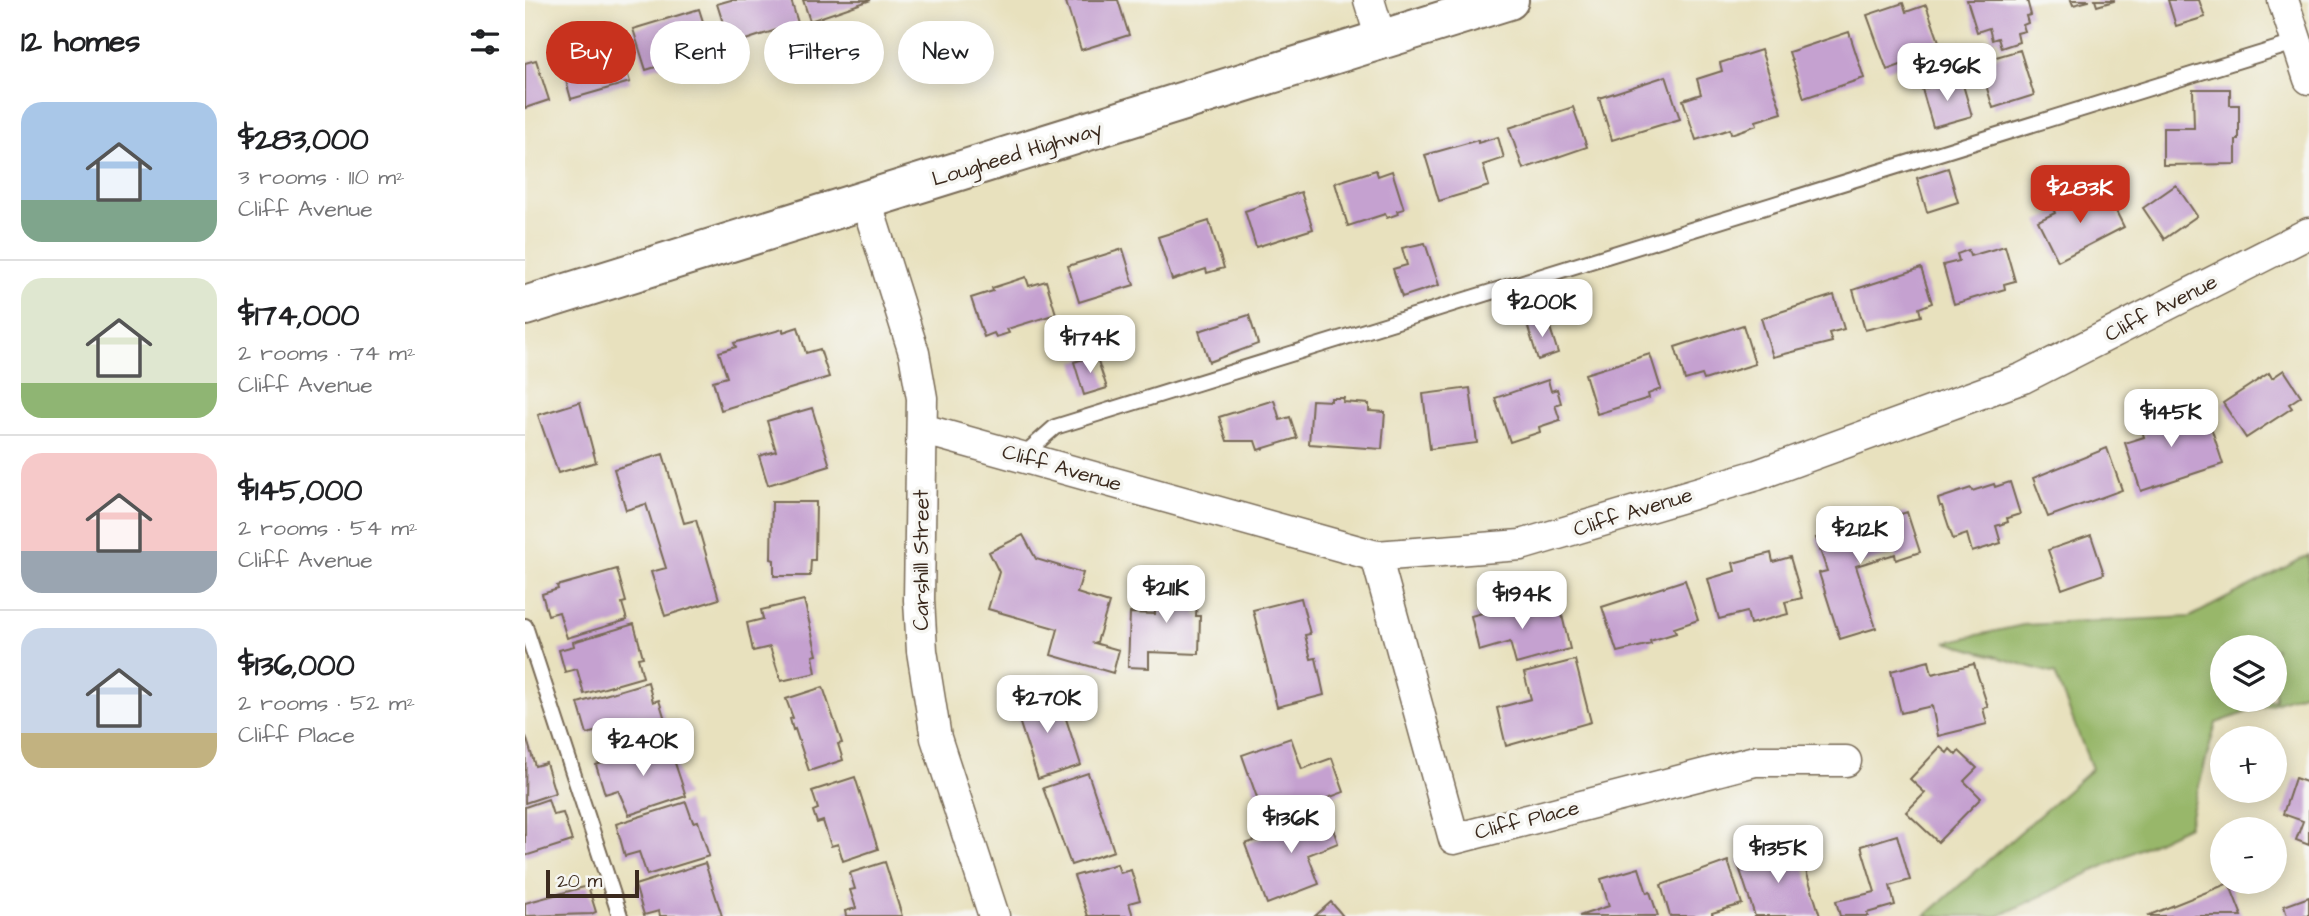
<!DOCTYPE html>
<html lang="en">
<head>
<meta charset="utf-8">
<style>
  :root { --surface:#fff; --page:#f2f2f2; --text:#202124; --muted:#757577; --line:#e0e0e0; --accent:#c8321e }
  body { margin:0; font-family:"Architects Daughter",sans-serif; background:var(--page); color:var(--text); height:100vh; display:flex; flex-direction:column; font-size:26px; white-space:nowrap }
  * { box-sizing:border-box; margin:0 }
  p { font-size:23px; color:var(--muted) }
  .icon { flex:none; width:38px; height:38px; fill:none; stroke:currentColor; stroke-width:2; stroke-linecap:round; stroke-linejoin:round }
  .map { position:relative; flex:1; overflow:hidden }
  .side { display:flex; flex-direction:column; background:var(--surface); width:525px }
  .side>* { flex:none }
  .top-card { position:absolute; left:21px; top:21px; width:665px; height:63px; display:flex; gap:14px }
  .fabs { position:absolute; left:1685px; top:635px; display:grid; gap:14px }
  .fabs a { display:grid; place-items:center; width:77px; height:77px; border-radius:50%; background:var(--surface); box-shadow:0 4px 18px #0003; font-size:35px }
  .scale { position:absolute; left:21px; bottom:18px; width:93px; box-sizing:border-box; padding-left:7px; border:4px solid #3b2a1e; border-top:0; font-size:19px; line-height:24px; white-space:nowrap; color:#3b2a1e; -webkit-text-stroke:5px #f6f6f2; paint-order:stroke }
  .price { position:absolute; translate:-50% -60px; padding:0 16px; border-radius:14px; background:#fff; color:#222; font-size:23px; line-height:46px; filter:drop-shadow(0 2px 4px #0008) }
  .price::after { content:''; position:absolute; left:50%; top:42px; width:21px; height:16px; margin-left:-10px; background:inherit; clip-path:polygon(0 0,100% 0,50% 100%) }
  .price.on { background:var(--accent); color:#fff }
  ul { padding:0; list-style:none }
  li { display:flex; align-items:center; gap:21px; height:175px; padding:0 21px }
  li+li { border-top:2px solid var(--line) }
  li span { display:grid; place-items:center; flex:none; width:196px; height:140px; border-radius:21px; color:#555 }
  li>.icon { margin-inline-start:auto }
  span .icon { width:84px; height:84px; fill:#fffc; stroke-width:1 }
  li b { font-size:30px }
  h2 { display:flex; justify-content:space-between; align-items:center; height:84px; padding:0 21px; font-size:30px }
  .tag { padding:0 24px; border-radius:32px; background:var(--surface); box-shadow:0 4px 18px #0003; font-size:24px; line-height:63px }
  .tag.on { background:var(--accent); color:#fff }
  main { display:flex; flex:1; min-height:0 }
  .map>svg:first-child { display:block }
</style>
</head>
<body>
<main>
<section class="side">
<h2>12 homes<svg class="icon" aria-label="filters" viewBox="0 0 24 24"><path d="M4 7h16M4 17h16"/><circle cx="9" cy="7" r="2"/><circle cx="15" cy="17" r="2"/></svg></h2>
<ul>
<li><span style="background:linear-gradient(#a9c7e8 70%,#7fa58c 0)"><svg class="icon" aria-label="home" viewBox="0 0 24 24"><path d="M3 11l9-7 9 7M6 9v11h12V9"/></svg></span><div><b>$283,000</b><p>3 rooms · 110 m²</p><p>Cliff Avenue</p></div></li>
<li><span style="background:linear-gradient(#dfe7d0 75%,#8fb573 0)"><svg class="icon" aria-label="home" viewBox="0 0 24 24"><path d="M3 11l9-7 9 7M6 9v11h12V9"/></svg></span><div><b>$174,000</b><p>2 rooms · 74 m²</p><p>Cliff Avenue</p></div></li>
<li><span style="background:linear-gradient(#f6c9c9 70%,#9aa5b1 0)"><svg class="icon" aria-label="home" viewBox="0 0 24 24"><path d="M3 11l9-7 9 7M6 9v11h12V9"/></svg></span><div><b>$145,000</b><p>2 rooms · 54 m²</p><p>Cliff Avenue</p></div></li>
<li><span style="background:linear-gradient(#c9d6e8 75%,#c2b280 0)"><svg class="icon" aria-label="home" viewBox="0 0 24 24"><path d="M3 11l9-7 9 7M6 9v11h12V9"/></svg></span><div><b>$136,000</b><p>2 rooms · 52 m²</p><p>Cliff Place</p></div></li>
</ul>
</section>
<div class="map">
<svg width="1784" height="916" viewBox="0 0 1784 916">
  <rect width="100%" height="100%" fill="#f6f6f2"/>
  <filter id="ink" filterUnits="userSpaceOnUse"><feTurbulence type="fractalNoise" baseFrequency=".0143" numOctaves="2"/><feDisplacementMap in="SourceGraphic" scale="14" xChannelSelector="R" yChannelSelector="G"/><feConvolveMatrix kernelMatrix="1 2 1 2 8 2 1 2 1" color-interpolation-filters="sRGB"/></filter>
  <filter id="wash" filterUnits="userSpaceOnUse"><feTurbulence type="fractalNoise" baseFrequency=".00686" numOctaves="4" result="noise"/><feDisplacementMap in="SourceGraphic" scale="28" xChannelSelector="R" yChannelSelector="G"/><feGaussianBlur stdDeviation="1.57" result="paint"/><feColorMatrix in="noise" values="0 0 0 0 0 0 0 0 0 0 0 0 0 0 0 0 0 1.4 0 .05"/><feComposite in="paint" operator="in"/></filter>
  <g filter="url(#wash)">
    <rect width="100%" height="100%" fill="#e8e1be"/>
    <!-- forest -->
    <path fill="#98b76a" stroke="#6a7044" stroke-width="2" fill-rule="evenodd" d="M1784,555V691L1691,723L1663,826L1474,916H1400L1567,769L1530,674L1421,642L1498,625L1665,617ZM1698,648H1750V700H1698Z"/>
    <g id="blocks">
      <!-- building -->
      <path fill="#c5a1d0" d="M206,0H266L273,23L205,45L192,4Z
        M278,0H346L285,21Z
        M549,0H593L604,35L556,50L541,2Z
        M1442,0H1502L1506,15L1501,16L1503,23L1498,25L1500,31L1492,33L1494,42L1476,48L1473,38L1467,40L1464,28L1452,32Z
        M1546,0H1564V1L1548,5Z
        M1570,0H1589V1L1572,6Z
        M1643,0H1674L1680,17L1651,26Z
        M1378,3L1381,12L1401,5L1417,50L1362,70L1342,15Z
        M174,9L187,50L121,70L108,29Z
        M1324,32L1339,78L1279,98L1264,52Z
        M92,38L105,82L46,99L34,55Z
        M1236,50L1257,113L1231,121L1232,125L1206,134L1205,129L1171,140L1158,100L1176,94L1172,79L1197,71L1195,63Z
        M1495,50L1509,95L1468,108L1454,62Z
        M11,60L24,100L0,108V63Z
        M1141,76L1155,119L1087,140L1074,98Z
        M1436,78L1447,116L1408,127L1397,89Z
        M1668,89H1705V105H1714V140H1711V164L1638,165V128H1669Z
        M1048,107L1062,147L998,169L984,128Z
        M973,137L979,158L958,165L964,186L914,201L900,155L953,140V143Z
        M1423,168L1433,202L1402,212L1392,178Z
        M851,170L853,176L867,171L879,209L872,211L873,214L862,218L860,214L823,226L810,183Z
        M1651,185L1672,216L1639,239L1618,208Z
        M776,192L788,229L731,247L720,211Z
        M1583,195L1599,227L1533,261L1513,221L1530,213L1528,208L1539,203L1541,208L1566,196L1569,202Z
        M684,221L699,268L682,273L681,269L647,280L633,237Z
        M900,243L914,285L877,297L868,269L882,265L877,248Z
        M1480,246L1490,281L1479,284L1480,289L1429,304L1418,265L1434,261L1432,254L1443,250L1445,256Z
        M598,249L609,285L554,302L543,266Z
        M1396,268L1407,303L1394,308L1396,316L1340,330L1328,290Z
        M501,277L504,286L521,281L531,314L482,329L484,333L471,337L469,333L459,337L446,298L468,291L467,288Z
        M1309,295L1319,329L1304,333L1307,342L1248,357L1236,318Z
        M724,315L733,344L684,362L674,331Z
        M1022,318L1033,353L1013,360L1002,324Z
        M1218,325L1230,364L1179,380L1177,375L1160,380L1150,347Z
        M273,327L281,353L295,349L304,377L196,410L188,381L202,377L194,352L211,347L209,343L258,329V332Z
        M1125,354L1136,389L1123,394L1124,398L1072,414L1060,374Z
        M571,355L582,388L559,395L549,362Z
        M1759,370L1776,396L1764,404L1767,408L1721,438L1698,403L1744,373L1747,378Z
        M1023,380L1026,391L1032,389L1036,403L1030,405L1035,420L1014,427L1015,432L985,442L970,398Z
        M945,388L952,443L905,449L898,394Z
        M806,398H819L818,402L844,404V411L860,412L857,449L784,444L787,400L806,401Z
        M749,400L755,420L765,417L772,438L733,450L730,441H702L694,417Z
        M55,402L71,462L33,473L13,415Z
        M1652,404L1659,424L1667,422L1669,429L1685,424L1698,464L1616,491L1600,443L1619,437L1613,417Z
        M287,408L305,466L243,485L234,456L251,451L242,421Z
        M1582,448L1597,490L1523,517L1508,478Z
        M138,454L159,523L171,520L194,599L140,616L126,572L141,568L121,504L101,510L89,469Z
        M1485,482L1495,514L1482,518L1483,522L1471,526L1476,543L1447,552L1442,534L1428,539L1417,506H1415L1413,499L1446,488L1447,491L1469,484L1470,487Z
        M247,502H291L290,560H286L285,576H249V560L246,559Z
        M1382,512L1395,552L1371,560L1370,554L1331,566L1351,628L1315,639L1294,573L1302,571L1291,538L1360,515L1361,519Z
        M498,535L511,559L558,573L552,593L584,603L572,642L569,643L594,650L588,673L526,655L533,629L463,609L474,572L464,552Z
        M1566,535L1579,574L1537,589L1523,550Z
        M1246,553L1248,562L1265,557L1277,598L1260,602L1263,614L1225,624L1222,612L1194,619L1183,579L1210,571L1208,563Z
        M92,569L101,602L97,603L102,620L42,638L34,612L23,615L17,594L33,589L32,586Z
        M1160,580L1173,620L1149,628L1151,633L1125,641L1126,644L1092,652L1077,607Z
        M631,582L673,584L671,616H675L674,654L624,652V668L603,667L605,613L630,614Z
        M776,598L785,634L780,635L786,659L791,658L799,695L752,707L728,610Z
        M279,600L292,655L288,656L291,673L256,681L245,647L228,651L222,623L238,619L236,610Z
        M1006,600L1009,614L1035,607L1045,649L991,664L985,642L954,651L946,616Z
        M109,624L118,657L113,658L118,677L59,694L52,669L40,672L34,650L49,646L48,642Z
        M1050,660L1066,722L981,746L972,708L1006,699L999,673Z
        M1404,661L1407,674L1449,664L1463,707L1458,708L1462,724L1413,736L1407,706L1376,713L1366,671Z
        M123,682L128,702L134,700L145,736L83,754L76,730L62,734L53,703Z
        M298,687L317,743L313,744L318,760L284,771L270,729L268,730L265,719L268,718L261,699Z
        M532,691L556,765L513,779L489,705Z
        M1,736L10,766L21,763L30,793L0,803Z
        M766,738L777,769L807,758L819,792L762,813L764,818L742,826L717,755Z
        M143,742L161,796L104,815L93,790L80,794L71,765Z
        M1415,747L1422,753L1425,749L1431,755L1434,751L1452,768L1439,781L1456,798L1413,842L1381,812L1400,793L1385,779Z
        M563,773L589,851L546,865L518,788Z
        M330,777L353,849L318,861L313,844L306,846L298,821L292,823L288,811L293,809L287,791Z
        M1770,778L1784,783V845L1771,840L1778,821L1758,814Z
        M23,799L28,815L38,813L47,841L0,856V807Z
        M161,802L168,822L173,821L184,856L122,875L114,852L100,856L91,824Z
        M800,807L813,843L783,855L794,884L742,904L720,844L757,831L754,824Z
        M1372,835L1385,880L1365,886L1370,905L1342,913L1343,916H1315L1311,901L1350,892L1336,846Z
        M1258,846L1262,862L1277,858L1295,916H1230L1212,861Z
        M1203,861L1217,904L1187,913V916H1145L1136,885Z
        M360,862L377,916H321L320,911L331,908L325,890L330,889L325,873Z
        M180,863L197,916H135L134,911L119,915L110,885Z
        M592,864L595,873L606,870L615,900L604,903L608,916H563L549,876Z
        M1114,868L1122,893L1125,892L1133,916H1054L1084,906L1076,879Z
        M1704,883L1717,916H1622Z
        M63,886L71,912L66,914L0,916V903Z
        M1784,897V916H1762L1759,906Z
        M806,902L818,916H790Z"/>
    </g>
  </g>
  <g filter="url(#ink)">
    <use href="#blocks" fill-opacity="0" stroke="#786a56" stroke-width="2"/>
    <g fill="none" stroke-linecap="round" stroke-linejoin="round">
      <defs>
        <path id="service" d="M497,456L530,427L1776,41
          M0,626L95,916"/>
        <path id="minor" d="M844,0L856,39
          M1758,0L1784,79
          M341,201L389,353L397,398L394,600L397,651L411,738L469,916
          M397,429L851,556L996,545L1232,475L1498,378L1784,233
          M851,556L929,839L1230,761H1321"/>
        <path id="trunk" d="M0,306L984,0"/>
      </defs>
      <!-- service casing -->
      <use href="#service" stroke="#786a56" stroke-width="18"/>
      <!-- minor casing -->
      <use href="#minor" stroke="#786a56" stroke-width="33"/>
      <!-- trunk casing -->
      <use href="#trunk" stroke="#786a56" stroke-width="42"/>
      <!-- service -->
      <use href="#service" stroke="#fff" stroke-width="14"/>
      <!-- minor -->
      <use href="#minor" stroke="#fff" stroke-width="30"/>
      <!-- trunk -->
      <use href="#trunk" stroke="#fff" stroke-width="38"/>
    </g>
  </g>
  <g text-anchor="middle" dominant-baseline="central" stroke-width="7" stroke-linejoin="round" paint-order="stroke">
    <!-- street labels -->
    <g font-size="21" fill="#3b2a1e" stroke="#f6f6f2">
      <text transform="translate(492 154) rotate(-17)">Lougheed Highway</text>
      <text transform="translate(1636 308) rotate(-27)">Cliff Avenue</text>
      <text transform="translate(537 468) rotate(16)">Cliff Avenue</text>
      <text transform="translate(1108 512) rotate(-17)">Cliff Avenue</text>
      <text transform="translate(396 560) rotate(-90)">Carshill Street</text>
      <text transform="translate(1002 820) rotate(-14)">Cliff Place</text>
    </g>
  </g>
</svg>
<div class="fabs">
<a><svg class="icon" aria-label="layers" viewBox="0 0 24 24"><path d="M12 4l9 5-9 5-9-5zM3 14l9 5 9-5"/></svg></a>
<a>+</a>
<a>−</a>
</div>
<div class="scale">20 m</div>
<b class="price" style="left:1422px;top:103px">$296K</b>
<b class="price on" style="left:1555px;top:225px">$283K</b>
<b class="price" style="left:1017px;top:339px">$200K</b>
<b class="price" style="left:565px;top:375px">$174K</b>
<b class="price" style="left:1646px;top:449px">$145K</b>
<b class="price" style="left:1335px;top:566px">$212K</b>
<b class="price" style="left:641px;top:625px">$211K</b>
<b class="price" style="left:997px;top:631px">$194K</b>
<b class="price" style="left:522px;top:735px">$270K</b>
<b class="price" style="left:118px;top:778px">$240K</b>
<b class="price" style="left:766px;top:855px">$136K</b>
<b class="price" style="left:1253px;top:885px">$135K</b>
<div class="top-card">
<a class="tag on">Buy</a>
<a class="tag">Rent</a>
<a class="tag">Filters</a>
<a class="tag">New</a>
</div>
</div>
</main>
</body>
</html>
